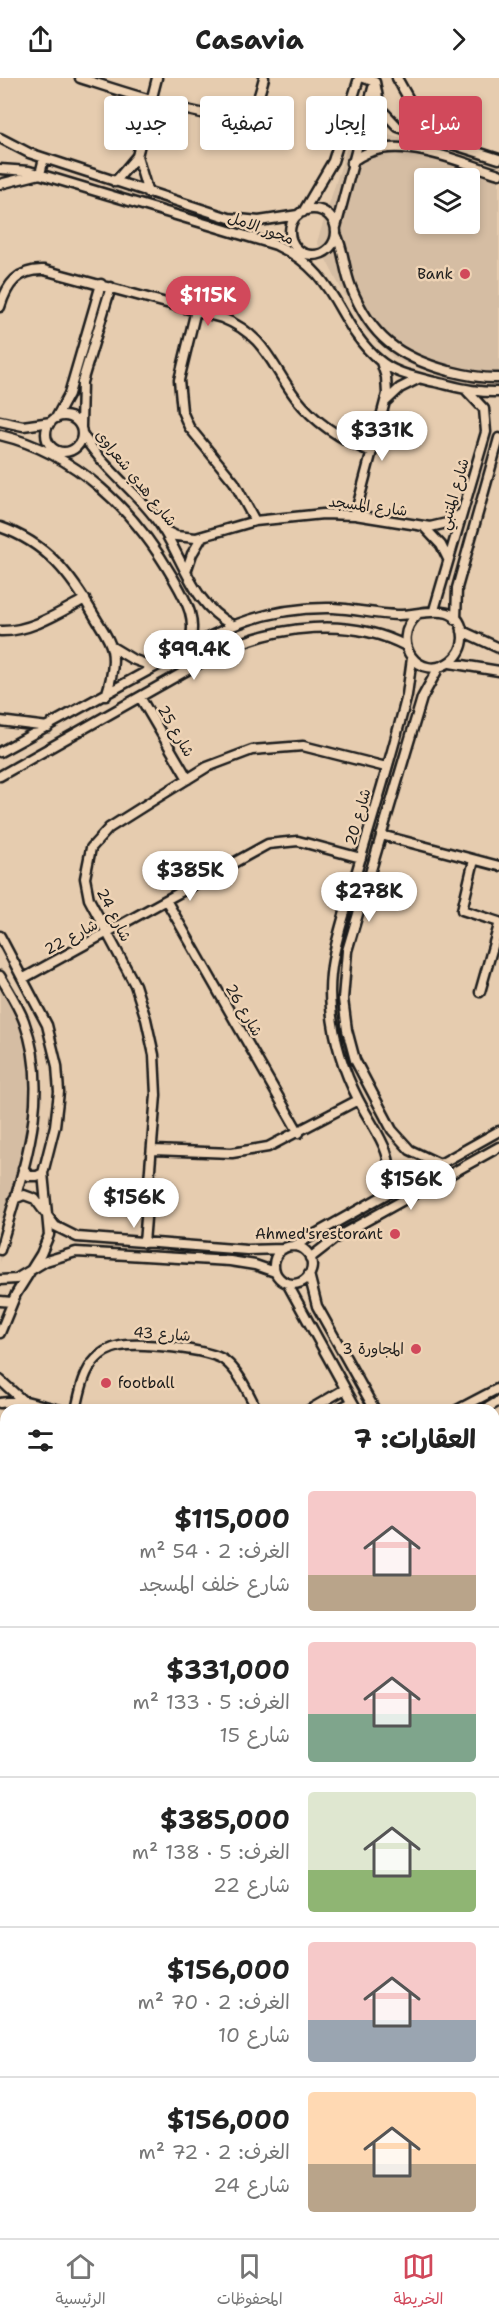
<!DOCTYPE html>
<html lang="ar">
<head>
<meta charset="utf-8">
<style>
  :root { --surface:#fff; --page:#f2f2f2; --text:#222; --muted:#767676; --line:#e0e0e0; --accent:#d1495b }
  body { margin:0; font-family:"Shantell Sans","Playpen Sans Arabic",sans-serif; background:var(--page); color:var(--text); direction:rtl; height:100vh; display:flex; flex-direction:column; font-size:22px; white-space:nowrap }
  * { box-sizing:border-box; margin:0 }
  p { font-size:20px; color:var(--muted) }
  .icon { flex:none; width:33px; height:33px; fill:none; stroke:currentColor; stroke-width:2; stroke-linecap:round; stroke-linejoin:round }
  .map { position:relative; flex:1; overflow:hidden; direction:ltr }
  .sheet { position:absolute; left:0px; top:1326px; width:500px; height:834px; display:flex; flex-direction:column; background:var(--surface); border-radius:18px 18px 0 0; box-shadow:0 3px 9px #0003; direction:rtl }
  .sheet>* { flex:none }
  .banner { position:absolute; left:18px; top:18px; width:464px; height:54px; direction:rtl; display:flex; gap:12px }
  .buttons { position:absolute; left:414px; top:90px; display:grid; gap:12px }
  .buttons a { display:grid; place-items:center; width:66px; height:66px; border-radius:6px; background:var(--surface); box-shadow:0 3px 9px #0003; font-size:30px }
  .price { position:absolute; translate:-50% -51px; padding:0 14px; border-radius:21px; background:#fff; color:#222; font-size:20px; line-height:39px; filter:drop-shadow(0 2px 3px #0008) }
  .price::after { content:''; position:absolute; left:50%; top:36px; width:18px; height:14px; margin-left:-9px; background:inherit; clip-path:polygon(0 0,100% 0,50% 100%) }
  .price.on { background:var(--accent); color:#fff }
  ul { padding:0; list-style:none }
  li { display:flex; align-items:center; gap:18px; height:150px; padding:0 24px }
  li+li { border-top:2px solid var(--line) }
  li span { display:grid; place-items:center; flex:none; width:168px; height:120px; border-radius:6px; color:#555 }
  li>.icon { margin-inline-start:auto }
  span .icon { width:72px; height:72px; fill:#fffc; stroke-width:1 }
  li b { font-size:26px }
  h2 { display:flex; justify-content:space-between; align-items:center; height:72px; padding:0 24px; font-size:26px }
  .pill { padding:0 21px; border-radius:6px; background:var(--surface); box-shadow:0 3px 9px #0003; font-size:21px; line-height:54px }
  .pill.on { background:var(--accent); color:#fff }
  header { display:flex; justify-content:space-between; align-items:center; height:78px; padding:0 24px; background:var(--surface); font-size:27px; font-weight:700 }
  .menu { display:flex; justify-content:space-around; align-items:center; height:84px; border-top:2px solid var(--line); background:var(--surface); font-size:16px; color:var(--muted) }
  .menu a { display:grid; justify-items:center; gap:3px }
  .menu .on { color:var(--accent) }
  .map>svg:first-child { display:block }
</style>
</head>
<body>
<header><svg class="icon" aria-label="forward" viewBox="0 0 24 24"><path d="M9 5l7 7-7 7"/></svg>Casavia<svg class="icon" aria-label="share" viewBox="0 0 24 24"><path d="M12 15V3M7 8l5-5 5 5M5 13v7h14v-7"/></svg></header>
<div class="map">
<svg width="499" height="2160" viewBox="0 0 499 2160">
  <rect width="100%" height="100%" fill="#e6ccaf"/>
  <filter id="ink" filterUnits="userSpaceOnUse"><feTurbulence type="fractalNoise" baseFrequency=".0167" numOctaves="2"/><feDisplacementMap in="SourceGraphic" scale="12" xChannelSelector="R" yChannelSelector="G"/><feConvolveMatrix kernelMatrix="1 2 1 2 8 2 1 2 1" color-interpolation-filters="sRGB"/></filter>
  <g filter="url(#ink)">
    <!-- built -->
    <path fill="#d5bda3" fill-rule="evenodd" d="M354,47L499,89V310L461,306L395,281L365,252L337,203L317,164ZM424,100H470V146H424Z
      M0,889L29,943L41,988L43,1020L40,1048L0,1185Z"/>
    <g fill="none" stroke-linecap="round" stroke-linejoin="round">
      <defs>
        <path id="minor" d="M80,0C106,8 227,50 246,37C258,29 260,13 264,0
          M364,0L375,4L380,30L398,49L499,81
          M397,0L416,34L443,65
          M0,60L29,75L229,140L259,143L298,137
          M137,78L148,115
          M351,85C390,51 455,83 499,96
          M0,91L29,93L276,167C340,196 335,245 379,282C395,296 416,299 435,304C457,309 476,315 499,314
          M115,104L137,78L157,0
          M0,106L40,96L44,80
          M290 154a23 23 0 1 1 46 0a23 23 0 1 1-46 0Z
          M303,134L333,83L359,0
          M336,149L373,10
          M336,156C344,172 344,192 351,209C371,259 398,279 449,293C465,297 482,301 499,300
          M0,229C7,206 18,191 44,192L222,240C265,257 271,287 296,320C316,346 342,362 372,374
          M196,232L179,302L182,333L189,349L234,404L255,443
          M385,324L400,310L418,301
          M46 356a18 18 0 1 1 36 0a18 18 0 1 1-36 0Z
          M56,340L69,316L101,206
          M0,343L23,348L51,344
          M81,349L82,304L111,209
          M82,355C103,392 140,415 163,451C185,486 194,527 232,547
          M0,357C76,375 134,432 172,498C186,522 199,542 188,570
          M355,437L387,316L386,299L381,284
          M0,449C47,465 71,497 95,539C101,549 110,561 112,572C115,587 111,603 106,618
          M425,450L441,467L448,481
          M163,452L176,458L196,460L255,443L323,436L355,437L430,449L447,445L462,435
          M186,494L192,476L202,459
          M434,532L486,354L484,331L467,313
          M456,542L457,510L499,360
          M0,553C30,554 59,535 85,521
          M462,553L499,570
          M213,557L221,573
          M112,569L132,581L154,589
          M450,585L499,593
          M439,589L422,620L347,873L343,921L347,952L355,982L392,1052L410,1072L440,1086
          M140,619L188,701
          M0,643L48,649
          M0,674L213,557C250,538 290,529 333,530C354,531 375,536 397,537C419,538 462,519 463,560C463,569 458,578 451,583C420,606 388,564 417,537
          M0,698L221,573C277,548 349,538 406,568
          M381,757L499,788
          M474,782L462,832L499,844
          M166,822L299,1055
          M0,858L47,947L57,988L59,1014L55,1048L43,1095L49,1157L41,1176L16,1216L0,1255
          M0,898C8,912 18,927 24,943C53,1021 21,1096 0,1172
          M24,900L268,766L298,763L361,780
          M480,914L499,847
          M153,1072L232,1075L268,1069L358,1022
          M23,1090L29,1098H37L43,1095
          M390,1113C394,1071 376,1056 358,1021C343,992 334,962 331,930C326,889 341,849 352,810C370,746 391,682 407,617L412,580
          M14,1121L24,1117L35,1121L55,1148L77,1159L247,1172L283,1171
          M144,1165L156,1017L154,977L146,941L135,907L89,821L85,800L91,770L109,750L155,721L207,689L252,672L303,668L386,689
          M294,1168L499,1053
          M274 1187a19 19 0 1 1 38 0a19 19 0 1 1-38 0Z
          M310,1180L337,1159L499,1069
          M309,1196L317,1228L375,1332
          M0,1202L16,1201L46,1183L76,1174L230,1183L255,1187L275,1194
          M287,1205L357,1332
          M0,1223L12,1224
          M0,1302L22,1322
          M0,1325L22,1322L60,1332
          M76,1332C80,1315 83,1294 96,1281C102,1274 111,1270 120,1268C140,1264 208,1271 224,1282C240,1294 248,1315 257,1332
          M309,1332L345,1311
          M337,1332L352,1324
          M457,1332L499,1310
          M484,1332L499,1323
          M494,1354L499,1362
          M494,1499L499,1500
          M494,1521H499
          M0,1575L6,1574
          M0,1590L6,1589"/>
        <path id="highway" d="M494,1604L499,1603
          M494,1633L499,1632
          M0,1677L6,1676
          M0,1706L6,1705"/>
      </defs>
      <!-- minor casing -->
      <use href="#minor" stroke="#1c1c1c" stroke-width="13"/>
      <!-- highway casing -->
      <use href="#highway" stroke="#1c1c1c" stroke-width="16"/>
      <!-- minor -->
      <use href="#minor" stroke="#eed3b5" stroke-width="8"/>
      <!-- highway -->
      <use href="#highway" stroke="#eed3b5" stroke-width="12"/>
    </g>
  </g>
  <!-- markers -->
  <g fill="#d1495b" stroke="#eed3b5" stroke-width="2">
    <circle cx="465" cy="196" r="6"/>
    <circle cx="395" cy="1156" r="6"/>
    <circle cx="416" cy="1271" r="6"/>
    <circle cx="106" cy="1305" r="6"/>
  </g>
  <g text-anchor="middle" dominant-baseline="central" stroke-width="5" stroke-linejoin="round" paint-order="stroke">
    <!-- street labels -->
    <g font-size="15" fill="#1c1c1c" stroke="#eed3b5">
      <text transform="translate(261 150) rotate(20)">محور الامل</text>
      <text transform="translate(136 400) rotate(51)">شارع هدي شعراوى</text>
      <text transform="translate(454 416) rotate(-74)">شارع المتنبي</text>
      <text transform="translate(368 428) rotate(7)">شارع المسجد</text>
      <text transform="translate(176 653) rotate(60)">شارع 25</text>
      <text transform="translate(358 739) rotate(-74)">شارع 20</text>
      <text transform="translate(114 837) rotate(63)">شارع 24</text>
      <text transform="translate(71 859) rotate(-28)">شارع 22</text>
      <text transform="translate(244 932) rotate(60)">شارع 26</text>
      <text transform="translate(162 1256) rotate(4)">شارع 43</text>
    </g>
    <!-- poi labels -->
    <g font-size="15" fill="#1c1c1c" stroke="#eed3b5" text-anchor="end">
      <text x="453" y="196">Bank</text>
      <text x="383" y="1156">Ahmed'srestorant</text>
      <text x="404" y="1271">المجاورة 3</text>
      <text x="118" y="1305" text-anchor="start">football</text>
    </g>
  </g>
</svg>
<div class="buttons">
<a><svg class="icon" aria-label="layers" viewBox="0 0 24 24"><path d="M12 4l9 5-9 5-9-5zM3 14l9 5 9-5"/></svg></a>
</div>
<b class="price on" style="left:208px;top:249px">$115K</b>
<b class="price" style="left:382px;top:384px">$331K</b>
<b class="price" style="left:194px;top:603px">$99.4K</b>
<b class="price" style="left:190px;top:824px">$385K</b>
<b class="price" style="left:369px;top:845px">$278K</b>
<b class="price" style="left:411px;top:1133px">$156K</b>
<b class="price" style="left:134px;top:1151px">$156K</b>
<div class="banner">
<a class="pill on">شراء</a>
<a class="pill">إيجار</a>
<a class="pill">تصفية</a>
<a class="pill">جديد</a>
</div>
<section class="sheet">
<h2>العقارات: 7<svg class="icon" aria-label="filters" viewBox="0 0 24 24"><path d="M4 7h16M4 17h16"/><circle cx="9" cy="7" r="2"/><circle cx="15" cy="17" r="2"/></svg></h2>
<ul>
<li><span style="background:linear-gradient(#f6c9c9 70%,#b9a48a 0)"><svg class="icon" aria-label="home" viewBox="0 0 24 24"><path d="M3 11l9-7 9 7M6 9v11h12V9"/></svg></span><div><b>$115,000</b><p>الغرف: 2 · 54 m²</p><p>شارع خلف المسجد</p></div></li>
<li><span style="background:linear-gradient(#f6c9c9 60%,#7fa58c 0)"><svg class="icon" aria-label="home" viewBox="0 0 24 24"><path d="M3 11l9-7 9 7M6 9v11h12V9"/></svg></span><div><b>$331,000</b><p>الغرف: 5 · 133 m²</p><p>شارع 15</p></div></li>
<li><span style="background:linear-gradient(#dfe7d0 65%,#8fb573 0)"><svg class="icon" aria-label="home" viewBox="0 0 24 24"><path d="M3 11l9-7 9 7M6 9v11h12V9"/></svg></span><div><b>$385,000</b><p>الغرف: 5 · 138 m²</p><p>شارع 22</p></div></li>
<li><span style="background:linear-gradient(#f6c9c9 65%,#9aa5b1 0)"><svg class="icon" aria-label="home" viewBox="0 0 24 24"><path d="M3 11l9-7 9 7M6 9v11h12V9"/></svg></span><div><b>$156,000</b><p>الغرف: 2 · 70 m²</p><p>شارع 10</p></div></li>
<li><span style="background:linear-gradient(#ffd9b3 60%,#b9a48a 0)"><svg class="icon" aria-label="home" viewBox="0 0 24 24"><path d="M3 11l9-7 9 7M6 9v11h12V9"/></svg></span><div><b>$156,000</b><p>الغرف: 2 · 72 m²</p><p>شارع 24</p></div></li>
</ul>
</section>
</div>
<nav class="menu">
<a class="on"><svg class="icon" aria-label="map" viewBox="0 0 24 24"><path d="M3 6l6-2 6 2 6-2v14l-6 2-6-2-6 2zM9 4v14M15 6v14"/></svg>الخريطة</a>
<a><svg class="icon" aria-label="saved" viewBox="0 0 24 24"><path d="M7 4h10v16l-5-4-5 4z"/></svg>المحفوظات</a>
<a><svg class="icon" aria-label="home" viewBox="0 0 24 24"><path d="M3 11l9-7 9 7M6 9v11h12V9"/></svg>الرئيسية</a>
</nav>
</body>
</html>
